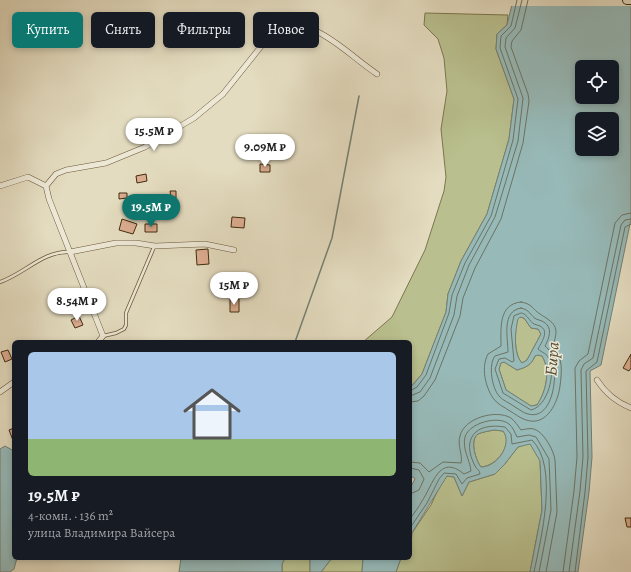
<!DOCTYPE html>
<html lang="ru">
<head>
<meta charset="utf-8">
<style>
  :root { --surface:#171b24; --page:#20242c; --text:#f1f3f6; --muted:#9ea1a6; --accent:#0f766e }
  body { margin:0; font-family:Alegreya,serif; background:var(--page); color:var(--text); height:100vh; display:flex; flex-direction:column; font-size:15px; white-space:nowrap }
  * { box-sizing:border-box; margin:0 }
  p { font-size:13px; color:var(--muted) }
  .icon { flex:none; width:22px; height:22px; fill:none; stroke:currentColor; stroke-width:2; stroke-linecap:round; stroke-linejoin:round }
  .map { position:relative; flex:1; overflow:hidden }
  .panel { position:absolute; left:12px; top:340px; width:400px; height:220px; display:flex; flex-direction:column; background:var(--surface); border-radius:6px; box-shadow:0 2px 6px #0003 }
  .panel>* { flex:none }
  .hud { position:absolute; left:12px; top:12px; width:400px; height:36px; display:flex; gap:8px }
  .buttons { position:absolute; left:575px; top:60px; display:grid; gap:8px }
  .buttons a { display:grid; place-items:center; width:44px; height:44px; border-radius:6px; background:var(--surface); box-shadow:0 2px 6px #0003; font-size:20px }
  .price { position:absolute; translate:-50% -34px; padding:0 9px; border-radius:14px; background:#fff; color:#222; font-size:13px; line-height:26px; filter:drop-shadow(0 1px 2px #0008) }
  .price::after { content:''; position:absolute; left:50%; top:24px; width:12px; height:9px; margin-left:-6px; background:inherit; clip-path:polygon(0 0,100% 0,50% 100%) }
  .price.on { background:var(--accent); color:#fff }
  ul { padding:0; list-style:none }
  li { display:grid; align-content:center; gap:8px; height:212px; padding:0 16px }
  li span { display:grid; place-items:center; height:124px; border-radius:6px; color:#555 }
  li>.icon { margin-inline-start:auto }
  span .icon { width:72px; height:72px; fill:#fffc; stroke-width:1 }
  li b { font-size:17px }
  .pill { padding:0 14px; border-radius:6px; background:var(--surface); box-shadow:0 2px 6px #0003; font-size:14px; line-height:36px }
  .pill.on { background:var(--accent); color:#fff }
  .map>svg:first-child { display:block }
</style>
</head>
<body>
<div class="map">
<svg width="631" height="572" viewBox="0 0 631 572">
  <rect width="100%" height="100%" fill="#e4dcc0"/>
  <filter id="stains"><feTurbulence type="fractalNoise" baseFrequency=".005" numOctaves="4"/><feColorMatrix values="0 0 0 0 .2 0 0 0 0 .09 0 0 0 0 .02 0 0 0 .5 -.17"/></filter>
  <radialGradient id="worn" r=".72"><stop offset=".6" stop-color="#630" stop-opacity="0"/><stop offset="1" stop-color="#630" stop-opacity=".3"/></radialGradient>
  <!-- green -->
  <path fill="#b9bf8e" stroke="#7d764d" d="M425,13L508,15L507,25L497,34L496,49L514,99L509,139L487,214L461,261L448,294L446,312L422,374L410,388V342H363L392,317L425,250L444,191L446,177L441,129L447,91L444,58L438,39L424,25Z
    M520,317L524,318L531,328L538,329L541,334L527,360L522,363C513,354 515,331 517,319Z
    M538,355L542,356C551,370 546,392 537,405L531,406L506,390L499,369L501,363L504,362L517,370C527,367 531,365 535,356Z
    M494,430L503,431C514,444 497,466 481,467C476,461 469,440 478,434C482,432 489,431 494,430Z
    M530,443L540,460L542,510L530,572H396L401,558H410L412,533L431,505L442,481L447,476L454,477L462,496L469,482L495,474L504,465L518,447Z
    M285,558H313L310,560V572H282V564Z
    M332,558H363L362,572H321Z"/>
  <!-- water -->
  <path fill="#97bab9" stroke="#758174" fill-rule="evenodd" d="M513,0H631V219L601,365L590,371L592,457L589,492L578,572H530L542,510L540,461L530,444L518,447L504,465L495,474L469,482L462,496L454,477L447,476L410,536V488L415,479L413,477H410V388L422,374L446,312L448,294L461,261L487,214L509,139L514,99L496,49L497,34L507,25ZM582,67H612V97H582ZM582,119H612V149H582ZM520,317L524,318L531,328L538,329L541,334L527,360L522,363C513,354 515,331 518,319ZM538,355L542,356C551,370 546,392 537,405L531,406L506,390L499,369L501,363L504,362L517,370C527,367 531,365 535,356ZM494,430L503,431C513,444 497,467 481,467C476,461 469,440 478,434C482,432 489,431 494,430Z
    M5,446L14,451V558H17L14,569L10,572H0V449Z
    M181,558H285L282,564V572H179Z
    M313,558H332L321,572H310V560Z
    M363,558H401L396,572H362Z"/>
  <!-- pier -->
  <path fill="#e4dcc0" d="M511,0H631V6H509Z"/>
  <g fill="none" stroke-linecap="round" stroke-linejoin="round">
    <!-- shore -->
    <path stroke="#6c7362" stroke-width="1" d="M521,302C533,304 532,309 540,314C554,323 560,326 553,345C563,359 562,370 560,386C558,402 547,427 526,420C520,418 515,414 510,411C504,407 497,404 493,398C485,386 481,367 488,354L501,346C501,329 498,304 521,302Z
      M521,308C530,310 530,315 536,319C538,320 540,320 542,321C554,327 549,338 545,346C557,357 556,368 554,383C553,396 546,419 528,414C523,413 519,409 515,407C510,403 503,401 499,396C492,388 488,365 495,356L508,352C508,338 501,311 521,308Z
      M522,313C528,315 529,321 534,324C536,325 538,325 540,326C550,331 541,343 538,349C542,353 547,353 549,359C556,373 548,406 531,410L503,393L495,369L499,359L505,358L512,362L514,361L511,329L514,316Z
      M410,391L417,387L426,375L449,313L452,295L465,263L491,216L513,140L518,99L500,48L501,36L511,26L517,0
      M410,396L420,392L430,378L454,315L457,296L469,265L495,217L518,141L523,98L505,47L506,38L515,28L522,0
      M410,402L418,401L424,396L435,380L460,316L463,298L475,268L501,219L523,143L529,101L528,94L511,47L512,41L521,30L528,0
      M410,462L420,463L429,472L443,462L461,463C463,455 457,445 460,436C464,418 496,409 511,418C515,421 518,426 521,430C526,429 530,428 534,429C544,432 554,451 555,460L557,512L546,572
      M410,468L419,470L424,479L419,490L410,494
      M410,519C414,513 419,507 422,501C433,485 439,453 464,474L471,471C470,460 462,449 465,437C469,423 498,415 509,424C513,427 515,433 517,437L529,435L536,437L549,459L551,510L539,572
      M410,528L427,503L439,479L444,473L456,474L462,484L467,478L480,474C480,470 477,470 475,466C461,439 475,422 505,427L511,434L512,444L532,440C559,467 541,538 534,572
      M563,572L574,491L577,457L575,368L579,361L588,354L615,223L622,215L631,213
      M569,572L580,491L583,457L581,370L584,364L593,358L621,225L625,220L631,219
      M575,572L585,492L588,457L586,371L597,362L625,227L631,224"/>
    <!-- stream -->
    <path stroke="#758174" stroke-width="1.5" d="M295,342L332,238L359,96"/>
  </g>
  <!-- building -->
  <path fill="#ddad91" stroke="#412c0c" d="M260,164L270,165V172H260Z
    M146,174L147,181L137,183L136,176Z
    M170,191H176V198H171Z
    M119,193H127V198L119,199Z
    M232,217L245,218L244,228L231,227Z
    M122,219L137,224L133,234L119,230Z
    M145,224H157V232H145Z
    M208,249L209,264L197,265L196,250Z
    M230,299H239V312H230Z
    M79,316L83,325L75,328L71,320Z
    M8,350L12,359L5,362L1,352Z
    M631,354V368L629,371L623,368Z
    M14,428V443L9,430Z
    M625,518H631V527H627Z"/>
  <g fill="none" stroke-linecap="round" stroke-linejoin="round">
    <defs>
      <path id="lane" d="M0,282C24,274 43,251 69,252
        M103,336L116,333L124,329L126,325V313L154,247"/>
      <path id="street" d="M0,186L28,177L46,186
        M70,252L116,243H136L155,246L205,244L234,250
        M98,342L103,336L49,199L46,186L56,174L66,170L106,163L145,147L194,118L223,94L267,39L285,27C294,28 308,27 316,31C339,42 356,60 377,74
        M597,380C606,394 616,402 631,408
        M0,392L14,382"/>
      <path id="primary" d="M627,0H631"/>
    </defs>
    <!-- lane casing -->
    <use href="#lane" stroke="#6a5839" stroke-width="4"/>
    <!-- street casing -->
    <use href="#street" stroke="#6a5839" stroke-width="6"/>
    <!-- primary casing -->
    <use href="#primary" stroke="#412c0c" stroke-width="10"/>
    <!-- lane -->
    <use href="#lane" stroke="#ede8d6" stroke-width="2.5"/>
    <!-- street -->
    <use href="#street" stroke="#ede8d6" stroke-width="5"/>
    <!-- primary -->
    <use href="#primary" stroke="#e4dcc0" stroke-width="8"/>
  </g>
  <g text-anchor="middle" dominant-baseline="central" stroke-width="3" stroke-linejoin="round" paint-order="stroke">
    <!-- water labels -->
    <g font-size="17" font-style="italic" fill="#565037" stroke="#ede8d6">
      <text transform="translate(552 359) rotate(-86)">Бира</text>
    </g>
  </g>
  <rect width="100%" height="100%" filter="url(#stains)"/>
  <rect width="100%" height="100%" fill="url(#worn)"/>
</svg>
<div class="buttons">
<a><svg class="icon" aria-label="locate" viewBox="0 0 24 24"><circle cx="12" cy="12" r="6"/><path d="M12 2v4M12 18v4M2 12h4M18 12h4"/></svg></a>
<a><svg class="icon" aria-label="layers" viewBox="0 0 24 24"><path d="M12 4l9 5-9 5-9-5zM3 14l9 5 9-5"/></svg></a>
</div>
<b class="price" style="left:154px;top:152px">15.5M ₽</b>
<b class="price" style="left:265px;top:168px">9.09M ₽</b>
<b class="price on" style="left:151px;top:228px">19.5M ₽</b>
<b class="price" style="left:234px;top:306px">15M ₽</b>
<b class="price" style="left:77px;top:322px">8.54M ₽</b>
<div class="hud">
<a class="pill on">Купить</a>
<a class="pill">Снять</a>
<a class="pill">Фильтры</a>
<a class="pill">Новое</a>
</div>
<section class="panel">
<ul>
<li><span style="background:linear-gradient(#a9c7e8 70%,#8fb573 0)"><svg class="icon" aria-label="home" viewBox="0 0 24 24"><path d="M3 11l9-7 9 7M6 9v11h12V9"/></svg></span><div><b>19.5M ₽</b><p>4-комн. · 136 m²</p><p>улица Владимира Вайсера</p></div></li>
</ul>
</section>
</div>
</body>
</html>
